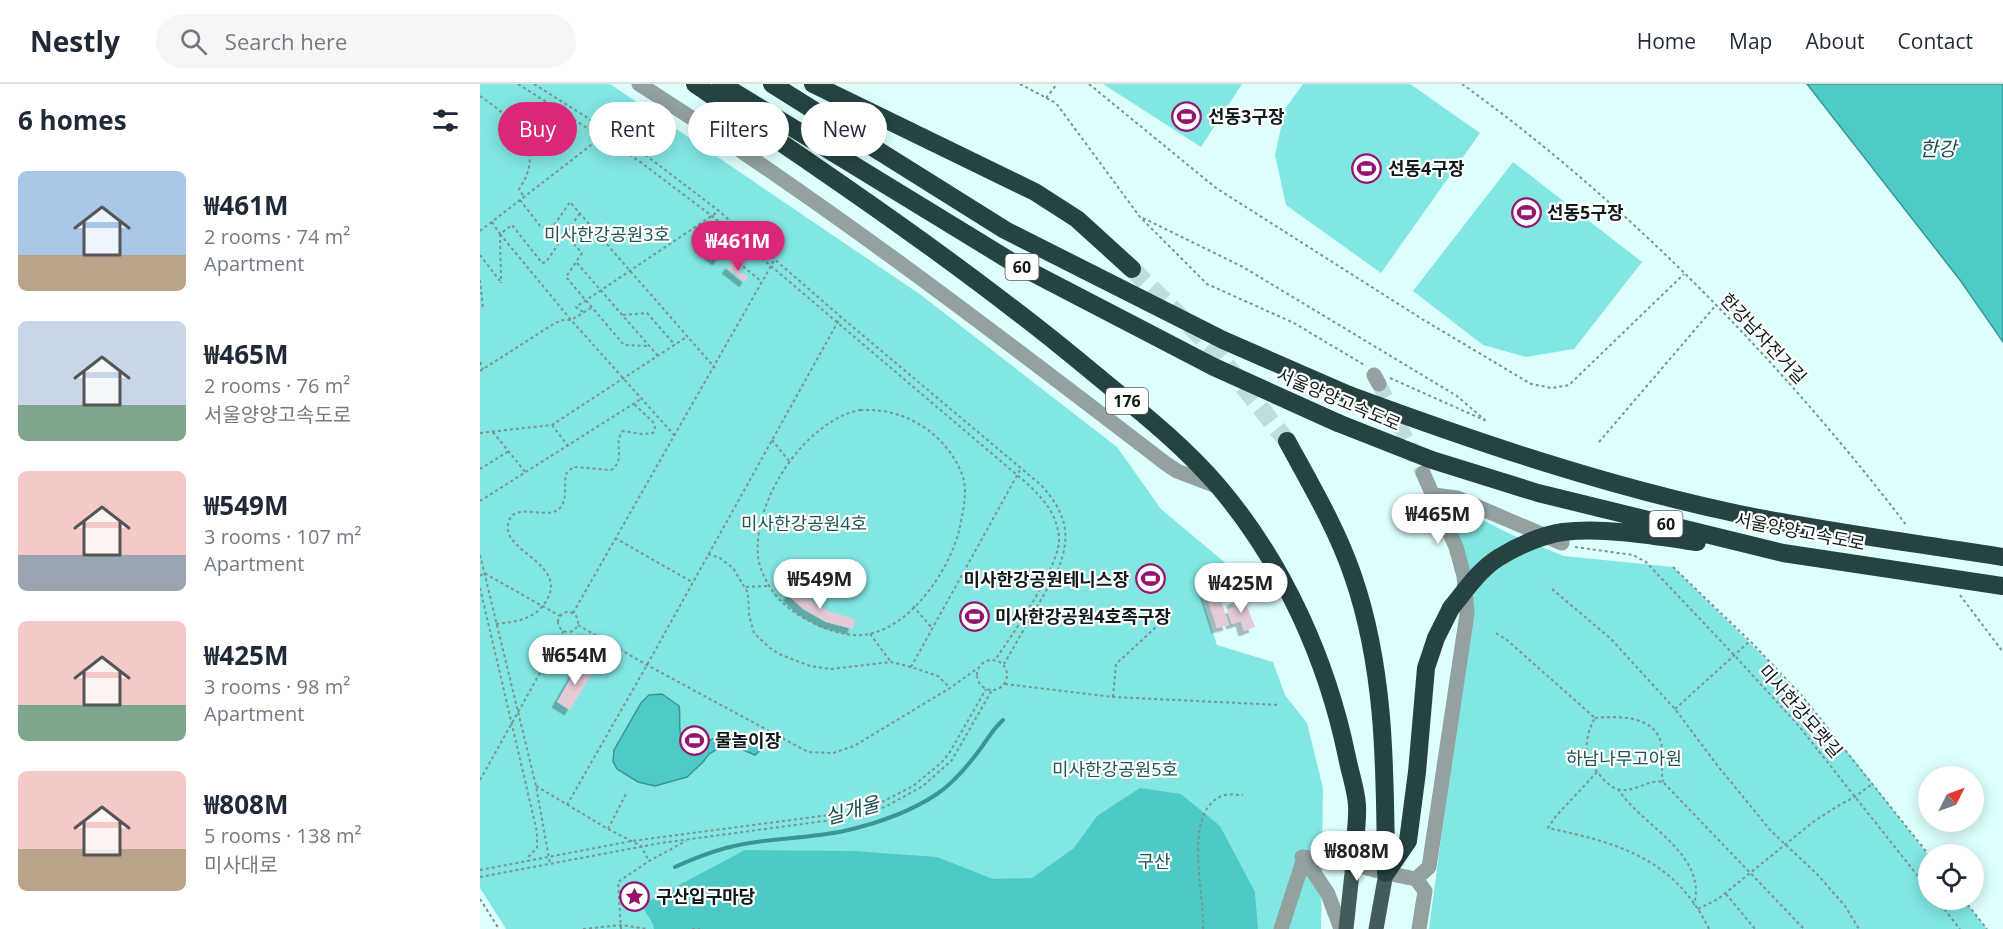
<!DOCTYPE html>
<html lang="en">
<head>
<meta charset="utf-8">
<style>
  :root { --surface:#fff; --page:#f6f6f7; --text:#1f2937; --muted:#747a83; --line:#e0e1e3; --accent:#db2777 }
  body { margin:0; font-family:"Open Sans","Noto Sans KR",sans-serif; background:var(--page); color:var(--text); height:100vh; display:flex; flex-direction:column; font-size:22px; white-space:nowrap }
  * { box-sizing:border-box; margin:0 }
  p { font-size:20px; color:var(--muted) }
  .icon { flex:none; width:33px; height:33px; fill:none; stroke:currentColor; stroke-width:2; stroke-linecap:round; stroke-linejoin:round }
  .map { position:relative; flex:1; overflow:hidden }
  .sheet { display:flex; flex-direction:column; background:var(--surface); width:480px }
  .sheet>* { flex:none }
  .guide { position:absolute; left:18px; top:18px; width:570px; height:54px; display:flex; gap:12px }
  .needle { width:39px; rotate:48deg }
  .fabs { position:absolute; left:1438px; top:682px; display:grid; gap:12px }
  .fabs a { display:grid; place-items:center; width:66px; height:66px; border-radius:50%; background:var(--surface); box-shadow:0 3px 15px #0003; font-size:30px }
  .price { position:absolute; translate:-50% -51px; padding:0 14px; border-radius:21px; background:#fff; color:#222; font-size:20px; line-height:39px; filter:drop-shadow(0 2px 3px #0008) }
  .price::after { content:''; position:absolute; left:50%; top:36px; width:18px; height:14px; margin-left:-9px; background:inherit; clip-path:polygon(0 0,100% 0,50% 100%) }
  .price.current { background:var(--accent); color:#fff }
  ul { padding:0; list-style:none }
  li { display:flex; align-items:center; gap:18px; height:150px; padding:0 18px }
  li span { display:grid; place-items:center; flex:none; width:168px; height:120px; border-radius:9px; color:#555 }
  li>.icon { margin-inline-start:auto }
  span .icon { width:72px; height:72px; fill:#fffc; stroke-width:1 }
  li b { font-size:26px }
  h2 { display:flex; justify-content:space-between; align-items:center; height:72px; padding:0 18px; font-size:26px }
  .tag { padding:0 21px; border-radius:27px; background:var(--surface); box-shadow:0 3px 15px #0003; font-size:21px; line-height:54px }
  .tag.current { background:var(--accent); color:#fff }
  header { display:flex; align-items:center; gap:36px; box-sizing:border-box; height:84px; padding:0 30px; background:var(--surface); border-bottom:2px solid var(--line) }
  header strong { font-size:28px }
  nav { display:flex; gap:33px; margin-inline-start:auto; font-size:21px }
  .search { width:420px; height:54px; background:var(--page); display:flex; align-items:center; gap:15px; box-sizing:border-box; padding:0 21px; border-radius:33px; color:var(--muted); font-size:22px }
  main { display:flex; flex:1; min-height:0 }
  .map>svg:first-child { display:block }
</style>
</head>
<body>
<header>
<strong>Nestly</strong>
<div class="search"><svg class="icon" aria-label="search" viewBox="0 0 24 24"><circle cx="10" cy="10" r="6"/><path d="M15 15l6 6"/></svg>Search here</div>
<nav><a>Home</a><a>Map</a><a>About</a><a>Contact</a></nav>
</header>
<main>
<section class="sheet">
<h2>6 homes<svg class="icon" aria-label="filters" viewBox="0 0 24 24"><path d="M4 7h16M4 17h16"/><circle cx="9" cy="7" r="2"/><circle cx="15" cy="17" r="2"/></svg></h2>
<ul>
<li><span style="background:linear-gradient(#a9c7e8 70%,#b9a48a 0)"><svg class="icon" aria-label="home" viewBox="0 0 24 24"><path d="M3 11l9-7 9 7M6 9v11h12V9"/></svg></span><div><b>₩461M</b><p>2 rooms · 74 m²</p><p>Apartment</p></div></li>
<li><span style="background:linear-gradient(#c9d6e8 70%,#7fa58c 0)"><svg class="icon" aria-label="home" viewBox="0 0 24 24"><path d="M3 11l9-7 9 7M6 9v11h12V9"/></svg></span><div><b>₩465M</b><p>2 rooms · 76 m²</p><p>서울양양고속도로</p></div></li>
<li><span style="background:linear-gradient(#f6c9c9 70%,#9aa5b1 0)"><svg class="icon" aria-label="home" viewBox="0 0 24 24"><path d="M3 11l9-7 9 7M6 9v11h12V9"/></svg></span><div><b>₩549M</b><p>3 rooms · 107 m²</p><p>Apartment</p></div></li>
<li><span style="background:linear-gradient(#f6c9c9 70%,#7fa58c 0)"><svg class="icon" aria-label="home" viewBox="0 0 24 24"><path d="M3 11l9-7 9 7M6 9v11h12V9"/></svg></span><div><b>₩425M</b><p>3 rooms · 98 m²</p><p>Apartment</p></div></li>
<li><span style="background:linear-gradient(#f6c9c9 65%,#b9a48a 0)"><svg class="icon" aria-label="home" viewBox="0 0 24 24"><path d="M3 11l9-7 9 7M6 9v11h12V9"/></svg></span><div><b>₩808M</b><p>5 rooms · 138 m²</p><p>미사대로</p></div></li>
</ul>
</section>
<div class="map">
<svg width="1523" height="845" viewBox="0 0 1523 845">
  <defs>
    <filter id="shadow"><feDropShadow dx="-5.5" dy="5.5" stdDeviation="0" flood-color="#0004"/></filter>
  </defs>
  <rect width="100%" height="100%" fill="#ddfffd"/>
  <!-- green -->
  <path fill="#82e7e3" d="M0,0H130L441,211L637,363L681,425L755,487L719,505L737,561L793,578L805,611L827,639L843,704L841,845H26L0,804Z
    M623,0H762L721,63Z
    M823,0H930L1000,49L901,189L806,121L795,71L805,25Z
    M1033,78L1162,178L1094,265L1046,273L1003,261L933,207Z
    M967,429H989L1030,450L1084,472L1193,483L1291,580L1375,677L1449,772V816H1484L1507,845H949L994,506Z"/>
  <!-- forest -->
  <path fill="#4dcac6" d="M660,704L701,710L740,742L775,808L778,845H174C173,835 165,832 163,820L265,766L373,767L457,773L513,795L552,794L594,764L617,732Z"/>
  <!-- water -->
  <path fill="#4ecac7" stroke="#3b9693" stroke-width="1.5" d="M1327,0H1523V258L1480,196Z
    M182,610L199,622C202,639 194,653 211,664L240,652L277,651L282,655L284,663L275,671L254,662H242L229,670L223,678L207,693L175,702L158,698L137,685L133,677L134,666L161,619L169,611Z"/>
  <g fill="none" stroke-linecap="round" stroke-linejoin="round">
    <!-- stream -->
    <path stroke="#3b9693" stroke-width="4" d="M195,783C217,773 240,764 264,760C297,754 331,754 364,747C395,740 430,728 457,710C473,699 486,684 498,668C507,656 512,646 523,636"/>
  </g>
  <!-- building -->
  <path fill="#e4c9d7" filter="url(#shadow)" d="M223,156L242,171L238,176L219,161Z
    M251,179L268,193L265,198L247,184Z
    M736,502L749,541L737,544L725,506Z
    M317,503L333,518L351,528L375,535L373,545L346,538L323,525L308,511Z
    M763,512L775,543L764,547L761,537L752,540L747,526L754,523L752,516Z
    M100,578L114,586L90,626L77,618Z"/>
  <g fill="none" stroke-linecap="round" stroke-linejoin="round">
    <!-- minor-tunnel -->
    <path stroke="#bedddb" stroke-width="15" stroke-dasharray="15 8" stroke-linecap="butt" d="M899,300L943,389"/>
    <!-- highway-tunnel -->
    <path stroke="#bedddb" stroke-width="18" stroke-dasharray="18 9" stroke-linecap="butt" d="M652,185L735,267L807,357"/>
    <!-- path -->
    <path stroke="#7b9392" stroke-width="2" stroke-dasharray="3 3" stroke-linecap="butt" d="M38,0L159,77L232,132L550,402C565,417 577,431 579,453C582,479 531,553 515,576
      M54,0L163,69L239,127L361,233L561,401C587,430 592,452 577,488L524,580
      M540,0L576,19L660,133L727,200L814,239L886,282
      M609,0L736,104L942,235L1051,300L1072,304L1089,301L1204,190
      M982,0C1149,120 1303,280 1427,442
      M0,12C33,35 68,63 39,105L44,113
      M566,14L577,0
      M40,116L61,143L68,144L75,140L90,118L235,284
      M663,134L763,183L977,312L1006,337
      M12,138L20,150L32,141L62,179L66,178L100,129
      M0,147L128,48
      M20,150L91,236L111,224
      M20,150L21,199
      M86,151L102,169L86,193L144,261L169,262
      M226,152L282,198
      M0,171L20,197
      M250,171L261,157
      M97,179L178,272
      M0,196L3,224
      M103,228L96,223L239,127
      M143,231L167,229L195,261
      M0,278L3,285
      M0,287L75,239L83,236H91L195,352
      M910,294L1004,336
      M380,326C406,325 427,331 448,346C464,358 479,377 484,397C487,413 482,432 479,447C468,489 428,547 382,551C357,553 321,536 303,519C291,508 280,489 278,472C273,416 325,337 380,326Z
      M72,341L88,362
      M13,348L46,389
      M0,349L72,341L208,252
      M292,356L309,377
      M1119,358L1236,221
      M0,385L29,367
      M0,417L161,315
      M135,454L212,498
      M1095,463L1153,471L1166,478L1255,572L1318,641L1449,806
      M228,470L240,474L253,484L268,509L269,531L274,549L290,564L299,570L330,582L351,585L411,578L431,583L458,592L470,604
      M0,471L56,702L70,780
      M1193,483L1273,560L1322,612L1449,771
      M0,492L4,489L80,532
      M266,503L289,502
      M0,504L57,748V764L46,775
      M1072,505L1131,555L1195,625L1237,681L1291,747L1337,790L1365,822L1379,845
      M1480,511L1523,568
      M433,522L451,543
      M78 538a10 10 0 1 1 20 0a10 10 0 1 1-20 0Z
      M93,529L295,175
      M16,540C35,538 53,536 65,519C91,481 23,468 28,441C32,413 72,441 82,421C87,413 84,400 86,390L93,383L131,386C147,376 132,359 143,347L162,350L173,349L175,343L173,338L154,320
      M98,541L167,581L328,668L353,669L374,662L470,604L498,584
      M1016,549L1027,556L1115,634C1107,647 1104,665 1110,679C1112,683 1116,686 1119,690C1124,696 1129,702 1137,705C1153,710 1167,695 1183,698L1324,845
      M390,550L411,578
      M497 591a15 15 0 1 1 30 0a15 15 0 1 1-30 0Z
      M431,583L540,386
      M525,600L633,613L800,621
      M633,613L636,580L689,531
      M1195,625L1270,557
      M1115,634C1138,632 1174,631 1181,659C1185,672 1180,685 1183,698
      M1117,688L1076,732L1068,744C1139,759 1195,775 1229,845
      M0,696L84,546
      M56,702L128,745L161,762L169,777
      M1138,705C1160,741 1228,769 1214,821
      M87,721L167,581L360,234
      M128,745L147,708
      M0,786L152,757L364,729L404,717L433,702L461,679L470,668L506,605
      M0,793L181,759L367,734L405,723L443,702L472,676L512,606
      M1246,810L1275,845
      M0,815L19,845
      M1457,816L1480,845
      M1484,816L1507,845
      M1218,825L1238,815L1333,738L1356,723L1376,712L1392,700
      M103,845L141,841L167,845
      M141,845L138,798L169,777L206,757
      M212,845H220
      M723,845C725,810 701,726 744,711C749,710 757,711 763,711"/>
    <!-- minor -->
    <path stroke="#93a1a0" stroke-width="15" d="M159,0C342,116 513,247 685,379L697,387L739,403
      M894,291L899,300
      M954,411L977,414L1082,459
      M822,773L873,780L906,789L936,795L945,807L939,845
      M824,774L848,810L861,845
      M936,795L949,783L987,530L984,492L976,463L943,389
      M801,845L824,774"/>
    <!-- major -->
    <path stroke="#435b5a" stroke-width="15" d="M866,845L873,780
      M896,845L906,789"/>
    <!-- highway -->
    <path stroke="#264342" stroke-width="18" d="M215,0C346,89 477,177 599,277C647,317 699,356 739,403C804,480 847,576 867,673C870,689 876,705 877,721C878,740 874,761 873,780
      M241,0L532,178L734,283L858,339
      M292,0L525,146L743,256L869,311
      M333,0L555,108L597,135L652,185
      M807,357C831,401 857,445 873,492C906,588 905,689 906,789
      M906,789L928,757L937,688L946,584L956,554L971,524"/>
    <!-- highway-bridge -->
    <path stroke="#264342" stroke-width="18" d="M869,311C996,358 1126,402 1259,430C1346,448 1435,459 1523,473
      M858,339L952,376L1058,409L1303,469L1523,502
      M971,524C985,507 999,486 1018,474C1037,462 1062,451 1083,448C1125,443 1176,452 1217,458"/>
  </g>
  <!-- icons -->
  <defs>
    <symbol id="stadium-ring" viewBox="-11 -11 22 22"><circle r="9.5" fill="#fff" stroke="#95156e" stroke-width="1.5"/><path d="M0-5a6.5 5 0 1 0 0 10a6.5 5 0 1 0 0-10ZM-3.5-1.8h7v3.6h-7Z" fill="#95156e"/></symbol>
    <symbol id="sight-ring" viewBox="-11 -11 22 22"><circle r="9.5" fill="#fff" stroke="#95156e" stroke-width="1.5"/><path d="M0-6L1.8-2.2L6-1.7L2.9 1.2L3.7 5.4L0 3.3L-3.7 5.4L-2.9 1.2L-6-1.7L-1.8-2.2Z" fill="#95156e"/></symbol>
  </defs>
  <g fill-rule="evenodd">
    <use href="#stadium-ring" x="690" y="16" width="33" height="33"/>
    <use href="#stadium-ring" x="870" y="68" width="33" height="33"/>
    <use href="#stadium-ring" x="1030" y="112" width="33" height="33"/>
    <use href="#stadium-ring" x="654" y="478" width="33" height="33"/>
    <use href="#stadium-ring" x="478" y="516" width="33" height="33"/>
    <use href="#stadium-ring" x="198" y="640" width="33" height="33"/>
    <use href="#sight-ring" x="138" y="796" width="33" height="33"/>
  </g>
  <g text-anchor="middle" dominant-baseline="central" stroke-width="4.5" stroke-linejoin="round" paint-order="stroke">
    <!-- shield labels -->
    <g fill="#fff" stroke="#575f5f" stroke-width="1.5">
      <rect x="525.5" y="170" width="33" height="26" rx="4.5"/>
      <rect x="626" y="304" width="42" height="26" rx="4.5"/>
      <rect x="1169.5" y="427" width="33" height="26" rx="4.5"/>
    </g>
    <g font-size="16" font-weight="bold" fill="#0f1b1b">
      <text x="542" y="183">60</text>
      <text x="647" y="317">176</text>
      <text x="1186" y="440">60</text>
    </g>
    <!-- poi labels -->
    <g font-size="18" font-weight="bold" fill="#0f1b1b" stroke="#fff" text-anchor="start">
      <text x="728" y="32">선동3구장</text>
      <text x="908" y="84">선동4구장</text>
      <text x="1067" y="128">선동5구장</text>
      <text x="649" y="495" text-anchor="end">미사한강공원테니스장</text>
      <text x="515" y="532">미사한강공원4호족구장</text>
      <text x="235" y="656">물놀이장</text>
      <text x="176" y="812">구산입구마당</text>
    </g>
    <!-- park labels -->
    <g font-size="18" fill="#205553" stroke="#fff">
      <text x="127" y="150">미사한강공원3호</text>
      <text x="324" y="439">미사한강공원4호</text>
      <text x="1144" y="674">하남나무고아원</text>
      <text x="635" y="685">미사한강공원5호</text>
      <text x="674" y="777">구산</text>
    </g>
    <!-- street labels -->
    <g font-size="18" fill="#0f1b1b" stroke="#fff">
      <text transform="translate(1284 254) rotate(47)">한강남자전거길</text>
      <text transform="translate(859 315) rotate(23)">서울양양고속도로</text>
      <text transform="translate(1320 447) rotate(11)">서울양양고속도로</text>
      <text transform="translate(1321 627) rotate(49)">미사한강모랫길</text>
    </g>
    <!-- water labels -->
    <g font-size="20" font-style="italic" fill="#164c4b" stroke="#fff">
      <text x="1458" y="64">한강</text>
      <text transform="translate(372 726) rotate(-15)">실개울</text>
    </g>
  </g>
</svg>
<div class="fabs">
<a><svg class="needle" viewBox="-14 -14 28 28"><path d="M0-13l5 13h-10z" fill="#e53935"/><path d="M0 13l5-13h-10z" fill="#747a83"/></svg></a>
<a><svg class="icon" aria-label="locate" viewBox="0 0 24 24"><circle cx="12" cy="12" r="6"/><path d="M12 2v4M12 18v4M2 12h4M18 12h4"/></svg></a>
</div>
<b class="price current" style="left:258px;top:188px">₩461M</b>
<b class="price" style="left:958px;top:461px">₩465M</b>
<b class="price" style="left:340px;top:526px">₩549M</b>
<b class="price" style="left:761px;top:530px">₩425M</b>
<b class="price" style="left:95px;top:602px">₩654M</b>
<b class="price" style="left:877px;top:798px">₩808M</b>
<div class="guide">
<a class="tag current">Buy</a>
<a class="tag">Rent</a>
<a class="tag">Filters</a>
<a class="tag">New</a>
</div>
</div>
</main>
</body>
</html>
